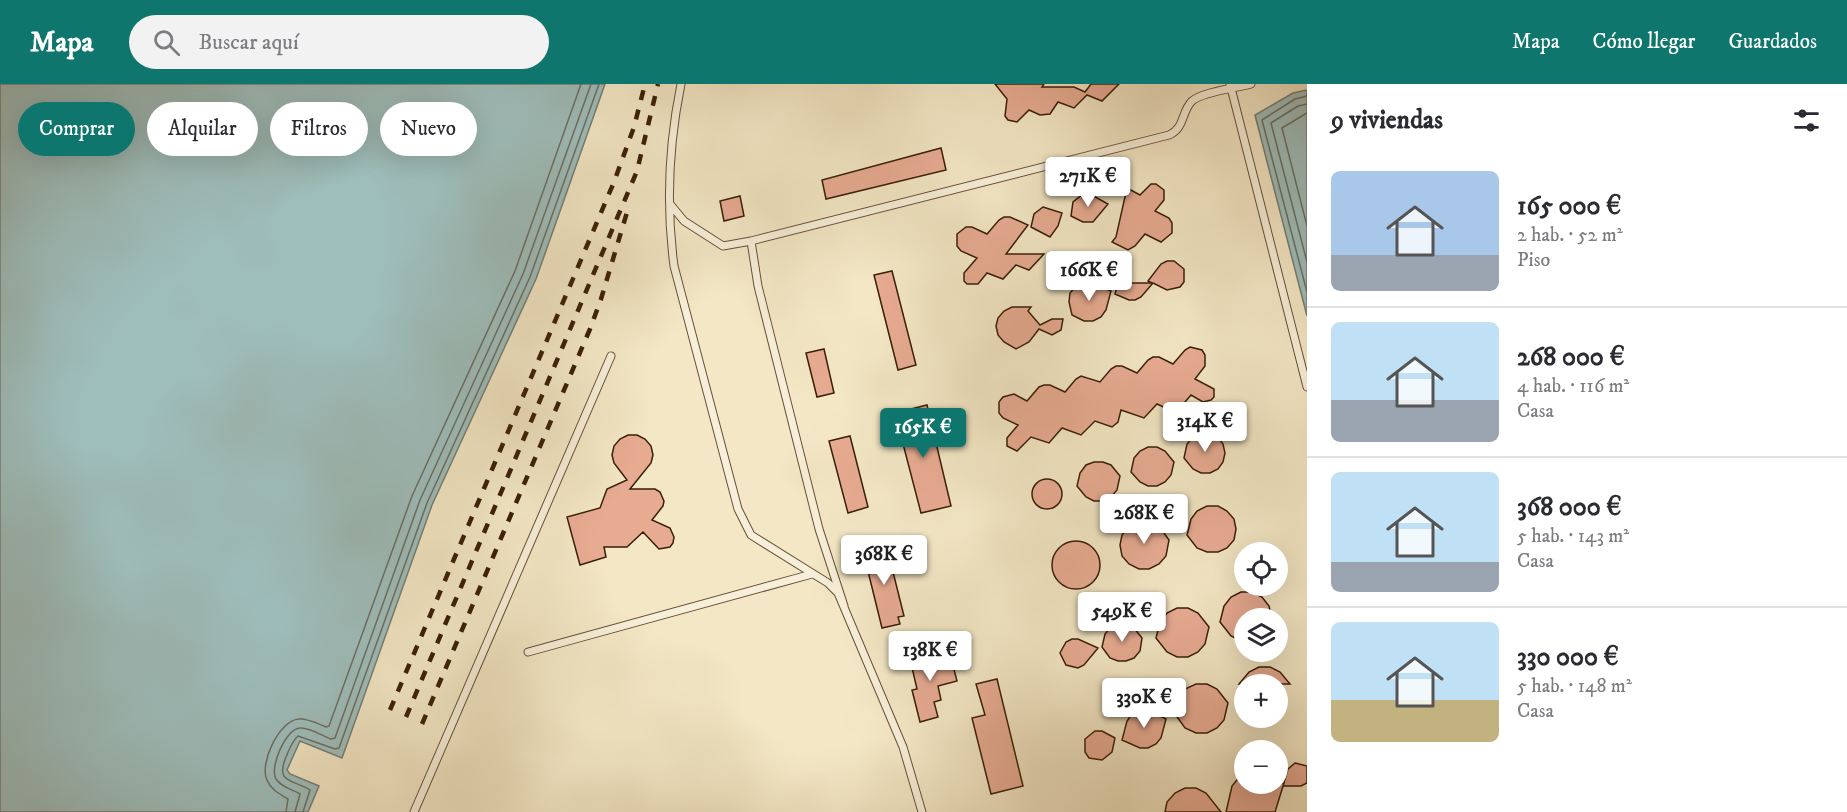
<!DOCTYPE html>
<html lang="es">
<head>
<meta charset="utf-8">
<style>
  :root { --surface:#fff; --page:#f2f2f3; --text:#2b2b33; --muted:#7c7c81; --line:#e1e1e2; --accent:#0f766e }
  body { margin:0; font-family:"IM FELL DW Pica",serif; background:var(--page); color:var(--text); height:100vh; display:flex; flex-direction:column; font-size:22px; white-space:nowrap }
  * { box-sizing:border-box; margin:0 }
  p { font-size:20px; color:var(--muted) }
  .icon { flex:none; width:33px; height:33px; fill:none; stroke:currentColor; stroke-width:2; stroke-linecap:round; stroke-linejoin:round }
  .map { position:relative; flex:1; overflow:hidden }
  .sheet { display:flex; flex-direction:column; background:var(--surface); width:540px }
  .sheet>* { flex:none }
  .top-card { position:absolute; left:18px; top:18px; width:570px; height:54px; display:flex; gap:12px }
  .tools { position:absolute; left:1234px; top:458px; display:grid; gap:12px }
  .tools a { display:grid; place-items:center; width:54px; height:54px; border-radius:50%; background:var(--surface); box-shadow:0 6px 24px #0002; font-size:30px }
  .price { position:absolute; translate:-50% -51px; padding:0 14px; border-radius:6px; background:#fff; color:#222; font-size:20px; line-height:39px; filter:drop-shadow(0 2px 3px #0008) }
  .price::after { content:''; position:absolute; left:50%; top:36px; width:18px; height:14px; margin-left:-9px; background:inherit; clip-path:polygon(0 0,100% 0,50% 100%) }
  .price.active { background:var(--accent); color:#fff }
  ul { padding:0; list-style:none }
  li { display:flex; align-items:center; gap:18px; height:150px; padding:0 24px }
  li+li { border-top:2px solid var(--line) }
  li span { display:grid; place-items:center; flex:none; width:168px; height:120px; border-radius:9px; color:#555 }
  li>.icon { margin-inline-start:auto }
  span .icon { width:72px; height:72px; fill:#fffc; stroke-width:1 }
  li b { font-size:26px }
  h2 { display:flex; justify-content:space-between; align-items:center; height:72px; padding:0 24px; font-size:26px }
  .tag { padding:0 21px; border-radius:27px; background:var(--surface); box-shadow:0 6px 24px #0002; font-size:21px; line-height:54px }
  .tag.active { background:var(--accent); color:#fff }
  header { display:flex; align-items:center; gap:36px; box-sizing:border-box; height:84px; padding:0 30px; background:var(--accent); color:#fff }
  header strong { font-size:28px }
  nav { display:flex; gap:33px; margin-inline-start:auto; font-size:21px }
  .search { width:420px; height:54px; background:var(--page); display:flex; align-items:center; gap:15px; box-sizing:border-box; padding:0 21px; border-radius:33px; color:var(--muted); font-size:22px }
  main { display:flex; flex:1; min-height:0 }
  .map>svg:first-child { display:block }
</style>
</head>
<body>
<header>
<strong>Mapa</strong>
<div class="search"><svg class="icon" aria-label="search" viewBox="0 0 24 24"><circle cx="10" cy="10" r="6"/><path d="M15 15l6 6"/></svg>Buscar aquí</div>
<nav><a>Mapa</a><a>Cómo llegar</a><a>Guardados</a></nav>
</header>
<main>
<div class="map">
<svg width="1307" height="728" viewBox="0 0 1307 728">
  <rect width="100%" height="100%" fill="#f3e7c5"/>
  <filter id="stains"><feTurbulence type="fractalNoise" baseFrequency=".00333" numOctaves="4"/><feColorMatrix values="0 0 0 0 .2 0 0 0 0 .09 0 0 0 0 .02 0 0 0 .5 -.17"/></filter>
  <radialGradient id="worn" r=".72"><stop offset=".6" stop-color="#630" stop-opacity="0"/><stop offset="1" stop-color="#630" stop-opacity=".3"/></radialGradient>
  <!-- water -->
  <path fill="#9ebebc" stroke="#767e74" stroke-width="1.5" d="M0,0H605L536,195L432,421L342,674L300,657L287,686L290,690L319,702L308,728H0Z
    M1307,6V232L1255,31L1293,9Z"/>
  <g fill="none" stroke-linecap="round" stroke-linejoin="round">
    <!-- shore -->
    <path stroke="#6c6e62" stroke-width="1.5" d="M1307,12L1295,15L1262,36L1307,208
      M1307,20L1298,22L1271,39L1307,178
      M1307,29L1282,44L1307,142
      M286,728L288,715C280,710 271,706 267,696C259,680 279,636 299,635C308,634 318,640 326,643L329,642L412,412L515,187L581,0
      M295,728L300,710C292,705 282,704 276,695C269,684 286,644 300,644C310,643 322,652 331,655L335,654L420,416L523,190L591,0
      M303,728L310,706C292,695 275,699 286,673C289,666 292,657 298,652L335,665L339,664L427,419L530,193L599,0"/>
  </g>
  <!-- building -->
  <path fill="#e7ab92" stroke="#391e07" stroke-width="1.5" d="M995,0H1044L1042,3H1074L1085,8L1091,0H1119L1102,17L1087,11L1074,24L1058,18L1050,30L1040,31L1029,26L1017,38L1008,36L1005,32L1007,15Z
    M941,64L946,86L826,115L822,96Z
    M1151,100H1156L1164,106V116L1155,127L1169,134L1172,139V149L1161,158L1145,150L1135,162L1128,166L1112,158L1116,153L1127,104L1140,111Z
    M1083,110H1090L1108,120L1093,138H1083L1071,132L1073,118Z
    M740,112L744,132L724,137L720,117Z
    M1043,123L1062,129L1058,142L1050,153L1031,143L1034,130Z
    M1004,133H1010L1028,141L1006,170H1044L1029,186L1016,181L1003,195L987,189L978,200H967L964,197V189L977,174L961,167L957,162V150L966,143H972L987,150L999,136Z
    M1167,177H1174L1184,185V198L1180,203L1167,206L1153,199L1141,213L1135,216H1129L1115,210L1118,199H1152L1148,197L1161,180Z
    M892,187L916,281L898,286L874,191Z
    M1084,199H1093L1111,207L1106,226L1101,233L1093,237H1084L1072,231L1069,218L1070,209L1076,202Z
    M1012,223H1031L1028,227L1040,241L1052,235H1063L1061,246L1052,251L1039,245L1029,258L1016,265L1004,258L998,251L996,242L998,234L1004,227Z
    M1190,263L1202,266L1205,271V282L1195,295L1214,305V313L1211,316L1203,318L1191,311L1179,325L1172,327L1157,320L1144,334L1121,326L1118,338L1112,343L1095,337L1081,351L1062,344L1049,359L1031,353L1017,367L1007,362V354L1018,341L1003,334L999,329V318L1003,313L1014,310L1027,317L1039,303L1044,301H1050L1065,308L1076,295L1081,292L1100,298L1111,285L1116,282H1122L1137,289L1148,276L1153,273H1159L1173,280L1185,266Z
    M824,265L834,309L817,313L806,269Z
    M927,321L951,422L921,429L895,329Z
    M1201,349H1210L1218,353L1223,360L1225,369L1223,378L1218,385L1210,389H1201L1193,385L1184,374L1187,360L1193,353Z
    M628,351H637L645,355L651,362L653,371L651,379L630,405H655L660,408L664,417L663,422L652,436L670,444L674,453L673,459L670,463L659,465L643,448L627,463H604L606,473L580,481L567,433L600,424L607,405L627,396L614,379L612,371L614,362L620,355Z
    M850,352L868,423L848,429L829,357Z
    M1148,363H1157L1165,367L1174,378L1171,391L1165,398L1157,402H1148L1140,398L1131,388L1134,374L1140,367Z
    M1094,378H1103L1111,381L1120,392L1117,406L1111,413L1103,417H1094L1086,413L1077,402L1080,389L1086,381Z
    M1032 410a15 15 0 1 1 30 0a15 15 0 1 1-30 0Z
    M1207,422H1218L1227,427L1234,435L1236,445L1234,456L1227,464L1218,468H1207L1197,464L1187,451L1191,435L1197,427Z
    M1139,438H1149L1159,442L1169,456L1166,472L1159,480L1149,485H1139L1129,480L1122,472L1120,461L1122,451L1129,442Z
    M1052 481a24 24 0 1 1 48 0a24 24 0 1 1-48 0Z
    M886,460L904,532L898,533L900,540L882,544L863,467Z
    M1241,508H1252L1262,513L1269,522L1272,534H1245V559L1231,552L1220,538L1224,522L1231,513Z
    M1177,524H1188L1198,529L1209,543L1205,560L1198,568L1188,573H1177L1167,568L1156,554L1160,538L1167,529Z
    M1118,540H1126L1134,544L1142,554L1140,567L1134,574L1126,577H1118L1110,574L1102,563L1105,550L1110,544Z
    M1072,555H1078L1098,564L1084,581L1078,584L1066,581L1060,569L1066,558Z
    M944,567L947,579L952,578L957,597L938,602L941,616L934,618L938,633L920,638L912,606L917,605L910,575Z
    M1259,583H1270L1280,588L1290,600H1239L1249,588Z
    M997,595L1023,702L991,710L972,634L985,631L976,600Z
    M1196,600H1207L1217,605L1228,619L1224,636L1217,644L1207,649H1196L1185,644L1175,630L1179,614L1185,605Z
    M1140,626H1148L1166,635L1161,654L1156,660L1148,664H1140L1122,656L1127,637L1132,630Z
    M1095,647H1102L1115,654L1112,668L1102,676L1089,674L1085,668V655Z
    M1295,679L1307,682V699L1301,702H1283L1288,685Z
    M1245,686V699H1284L1275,728H1226L1232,702Z
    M1185,704H1196L1206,709L1221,728H1165L1167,718L1175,709Z"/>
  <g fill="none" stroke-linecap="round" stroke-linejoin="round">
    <defs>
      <path id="lane" d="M681,0C669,59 666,122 674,182L738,425L751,451L828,499L838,509L903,663L922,728
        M1230,0L1307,303
        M670,120L684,137L723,162L751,157
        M844,522L819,445L758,202L751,157L1169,51C1185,44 1181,28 1192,17C1202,8 1236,4 1251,0
        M528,568L812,490
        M414,728L611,272"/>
    </defs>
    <!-- lane casing -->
    <use href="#lane" stroke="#685036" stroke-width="9"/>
    <!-- lane -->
    <use href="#lane" stroke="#f7efd9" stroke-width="7"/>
    <!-- rail -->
    <path stroke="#391e07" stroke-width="4.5" stroke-dasharray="10 10" stroke-linecap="butt" d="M390,626L614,98L634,43L645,0
      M406,633L637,87L658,0
      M422,640L590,245L601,215L628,125"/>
  </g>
  <rect width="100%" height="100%" filter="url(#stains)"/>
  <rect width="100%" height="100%" fill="url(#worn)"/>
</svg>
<div class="tools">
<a><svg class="icon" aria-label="locate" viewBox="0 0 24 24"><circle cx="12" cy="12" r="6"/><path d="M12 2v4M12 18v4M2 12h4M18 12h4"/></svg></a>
<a><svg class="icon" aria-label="layers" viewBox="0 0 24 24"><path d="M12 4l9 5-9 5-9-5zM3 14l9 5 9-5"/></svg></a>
<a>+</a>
<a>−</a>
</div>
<b class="price" style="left:1088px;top:124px">271K €</b>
<b class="price" style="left:1089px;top:218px">166K €</b>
<b class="price" style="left:1205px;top:369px">314K €</b>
<b class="price active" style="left:923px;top:375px">165K €</b>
<b class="price" style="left:1144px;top:461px">268K €</b>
<b class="price" style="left:884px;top:502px">368K €</b>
<b class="price" style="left:1122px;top:559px">549K €</b>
<b class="price" style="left:930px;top:598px">138K €</b>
<b class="price" style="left:1144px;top:645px">330K €</b>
<div class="top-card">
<a class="tag active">Comprar</a>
<a class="tag">Alquilar</a>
<a class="tag">Filtros</a>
<a class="tag">Nuevo</a>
</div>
</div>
<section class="sheet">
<h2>9 viviendas<svg class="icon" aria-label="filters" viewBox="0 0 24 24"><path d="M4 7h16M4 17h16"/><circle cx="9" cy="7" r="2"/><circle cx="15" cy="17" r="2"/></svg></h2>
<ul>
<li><span style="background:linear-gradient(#a9c7e8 70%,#9aa5b1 0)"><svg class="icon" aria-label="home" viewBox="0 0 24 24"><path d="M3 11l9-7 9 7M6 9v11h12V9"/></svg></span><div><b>165 000 €</b><p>2 hab. · 52 m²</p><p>Piso</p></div></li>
<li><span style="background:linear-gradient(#bfe0f5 65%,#9aa5b1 0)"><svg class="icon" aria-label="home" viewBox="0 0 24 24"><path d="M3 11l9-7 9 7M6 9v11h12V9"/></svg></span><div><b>268 000 €</b><p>4 hab. · 116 m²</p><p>Casa</p></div></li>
<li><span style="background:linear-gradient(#bfe0f5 75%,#9aa5b1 0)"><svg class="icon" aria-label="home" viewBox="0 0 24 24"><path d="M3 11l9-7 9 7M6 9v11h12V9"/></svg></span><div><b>368 000 €</b><p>5 hab. · 143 m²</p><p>Casa</p></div></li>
<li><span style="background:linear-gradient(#bfe0f5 65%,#c2b280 0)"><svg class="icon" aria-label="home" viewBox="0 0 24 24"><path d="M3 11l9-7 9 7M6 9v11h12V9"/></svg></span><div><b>330 000 €</b><p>5 hab. · 148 m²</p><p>Casa</p></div></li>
</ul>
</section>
</main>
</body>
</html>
